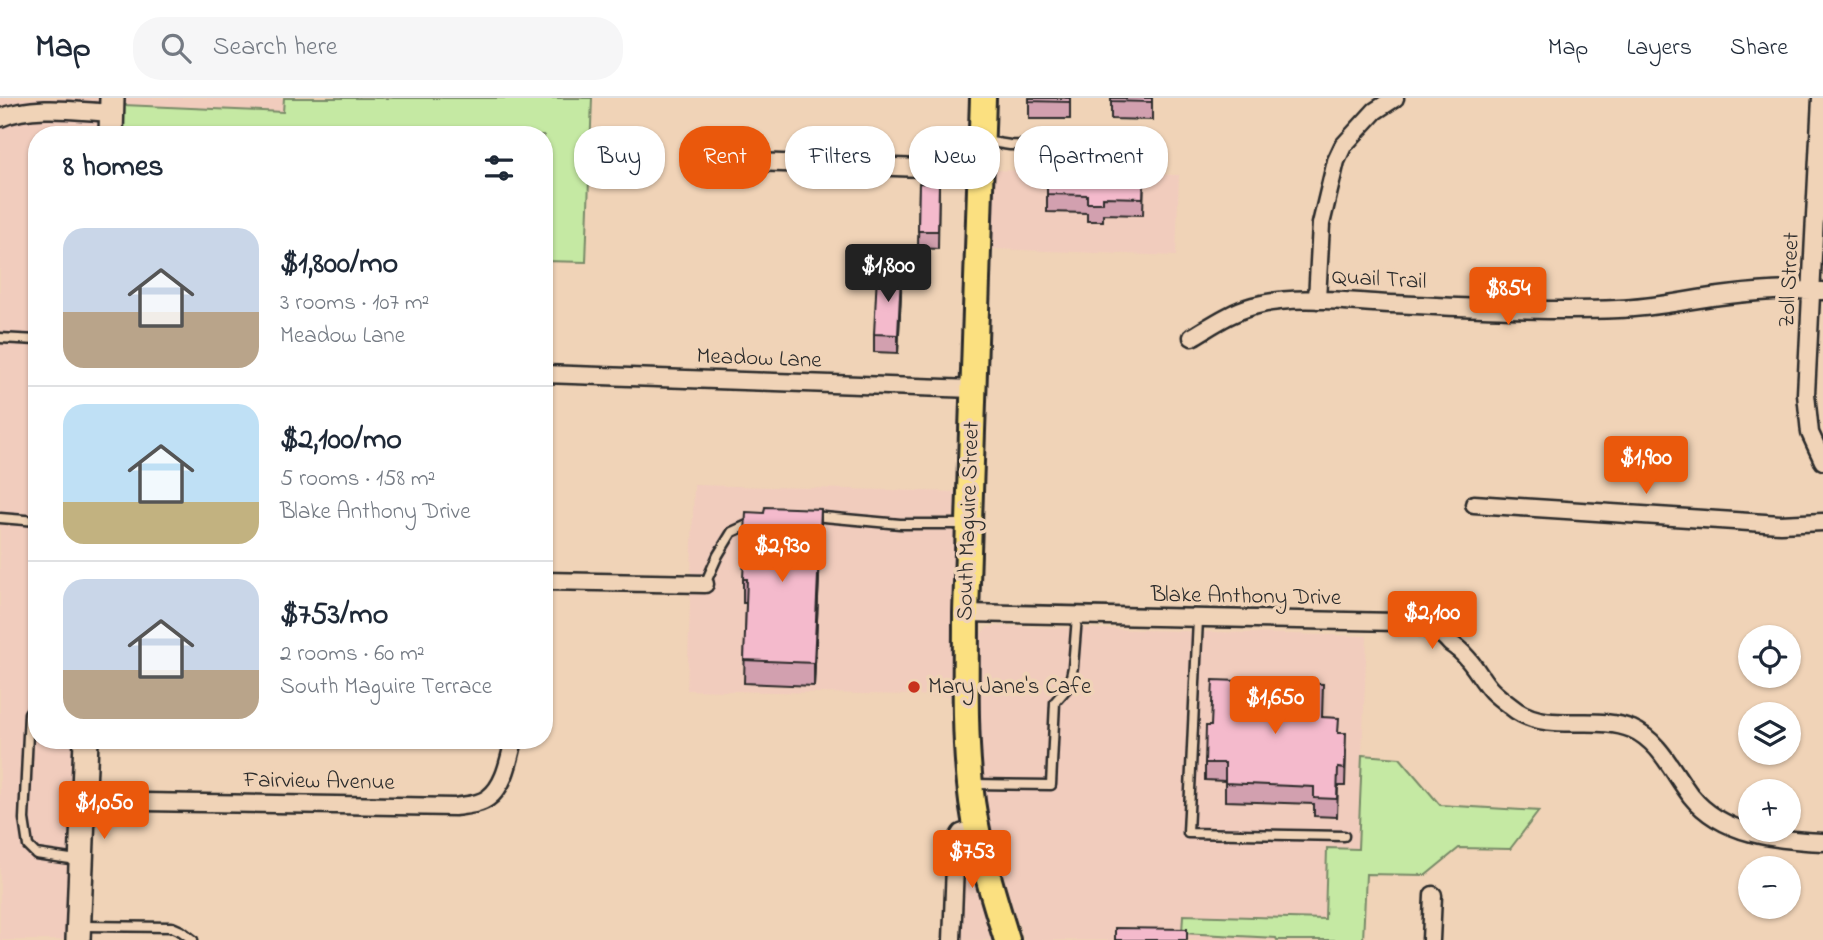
<!DOCTYPE html>
<html lang="en">
<head>
<meta charset="utf-8">
<style>
  :root { --surface:#fff; --page:#f6f6f7; --text:#1f2937; --muted:#747a83; --line:#e0e1e3; --accent:#ea580c }
  body { margin:0; font-family:"Indie Flower",sans-serif; background:var(--page); color:var(--text); height:100vh; display:flex; flex-direction:column; font-size:26px; white-space:nowrap }
  * { box-sizing:border-box; margin:0 }
  p { font-size:23px; color:var(--muted) }
  .icon { flex:none; width:38px; height:38px; fill:none; stroke:currentColor; stroke-width:2; stroke-linecap:round; stroke-linejoin:round }
  .map { position:relative; flex:1; overflow:hidden }
  .drawer { position:absolute; left:28px; top:28px; width:525px; height:623px; display:flex; flex-direction:column; background:var(--surface); border-radius:28px; box-shadow:0 2px 5px #0004 }
  .drawer>* { flex:none }
  .banner { position:absolute; left:574px; top:28px; width:665px; height:63px; display:flex; gap:14px }
  .tools { position:absolute; left:1738px; top:527px; display:grid; gap:14px }
  .tools a { display:grid; place-items:center; width:63px; height:63px; border-radius:50%; background:var(--surface); box-shadow:0 2px 5px #0004; font-size:35px }
  .price { position:absolute; translate:-50% -60px; padding:0 16px; border-radius:7px; background:var(--accent); color:#fff; font-size:23px; line-height:46px; filter:drop-shadow(0 2px 4px #0008) }
  .price::after { content:''; position:absolute; left:50%; top:42px; width:21px; height:16px; margin-left:-10px; background:inherit; clip-path:polygon(0 0,100% 0,50% 100%) }
  .price.current { background:#222; color:#fff }
  ul { padding:0; list-style:none }
  li { display:flex; align-items:center; gap:21px; height:175px; padding:0 35px }
  li+li { border-top:2px solid var(--line) }
  li span { display:grid; place-items:center; flex:none; width:196px; height:140px; border-radius:21px; color:#555 }
  li>.icon { margin-inline-start:auto }
  span .icon { width:84px; height:84px; fill:#fffc; stroke-width:1 }
  li b { font-size:30px }
  h2 { display:flex; justify-content:space-between; align-items:center; height:84px; padding:0 35px; font-size:30px }
  .chip { padding:0 24px; border-radius:28px; background:var(--surface); box-shadow:0 2px 5px #0004; font-size:24px; line-height:63px }
  .chip.current { background:var(--accent); color:#fff }
  header { display:flex; align-items:center; gap:42px; box-sizing:border-box; height:98px; padding:0 35px; background:var(--surface); border-bottom:2px solid var(--line) }
  header strong { font-size:33px }
  nav { display:flex; gap:38px; margin-inline-start:auto; font-size:24px }
  .search { width:490px; height:63px; background:var(--page); display:flex; align-items:center; gap:18px; box-sizing:border-box; padding:0 24px; border-radius:28px; color:var(--muted); font-size:26px }
  .map>svg:first-child { display:block }
</style>
</head>
<body>
<header>
<strong>Map</strong>
<div class="search"><svg class="icon" aria-label="search" viewBox="0 0 24 24"><circle cx="10" cy="10" r="6"/><path d="M15 15l6 6"/></svg>Search here</div>
<nav><a>Map</a><a>Layers</a><a>Share</a></nav>
</header>
<div class="map">
<svg width="1823" height="842" viewBox="0 0 1823 842">
  <rect width="100%" height="100%" fill="#f0d3b7"/>
  <filter id="ink" filterUnits="userSpaceOnUse"><feTurbulence type="fractalNoise" baseFrequency=".0143" numOctaves="2"/><feDisplacementMap in="SourceGraphic" scale="14" xChannelSelector="R" yChannelSelector="G"/><feConvolveMatrix kernelMatrix="1 2 1 2 8 2 1 2 1" color-interpolation-filters="sRGB"/></filter>
  <g filter="url(#ink)">
    <!-- built -->
    <path fill="#f1ccbd" d="M0,0H112L111,37H37V642H86L76,842H0Z
      M124,0H284L283,14L124,7Z
      M992,72L1179,77L1176,158L992,151Z
      M694,387L959,394L952,598L687,592Z
      M997,528L1367,538L1358,751H1327L1325,821L1183,817L1277,840V842H1024L1010,800L989,722L978,638V542L981,535L988,529Z
      M970,755L990,832L993,842H959L963,756Z"/>
    <!-- green -->
    <path fill="#c5e9a3" stroke="#788a67" stroke-width="2" d="M284,0H592L586,164L544,163V37H122L124,7L283,14Z
      M1362,657L1400,660L1440,707L1539,713L1510,751L1459,750L1426,777L1366,776L1363,842H1277L1276,840L1182,835L1183,817L1325,821L1327,750L1358,751Z"/>
    <g fill="none" stroke-linecap="round" stroke-linejoin="round">
      <defs>
        <path id="lane" d="M984,43L1010,47L1153,50
          M0,240L37,242
          M813,418L900,426H964
          M0,420L37,423
          M705,486L718,457L732,434L752,425
          M1198,521L1188,735L1344,738
          M37,604L29,615L24,721L28,748L36,756L77,762
          M973,686L1051,687L1055,604L1069,588L1073,569L1077,519
          M82,828L172,829L181,833L193,842"/>
        <path id="street" d="M1821,0L1806,296L1810,335L1823,363
          M0,20C34,6 76,13 112,15
          M699,62L979,72
          M1317,202L1321,126L1336,63L1343,48L1375,13L1395,0
          M1192,239C1211,228 1231,214 1253,208C1296,196 1346,204 1390,206C1466,209 1542,214 1618,211C1655,210 1691,201 1728,197C1760,193 1791,191 1823,193
          M544,276L973,291
          M1474,406L1780,426L1823,424
          M544,483L705,486
          M966,515L1397,524C1410,527 1426,528 1438,535C1443,537 1447,541 1450,545C1456,549 1462,554 1466,559C1476,569 1482,583 1492,593C1499,600 1509,607 1517,613C1551,635 1596,616 1632,631C1660,643 1673,675 1691,698C1722,737 1777,742 1823,744
          M84,703L455,709C465,707 479,707 488,700C505,688 509,661 514,642
          M952,842L956,743L961,735L977,730
          M1431,842L1433,797"/>
        <path id="secondary" d="M111,37L112,0
          M78,842L86,642"/>
        <path id="primary" d="M983,0L966,515C966,572 964,630 970,686C975,739 991,791 1007,842"/>
      </defs>
      <!-- lane casing -->
      <use href="#lane" stroke="#2b2b2b" stroke-width="13"/>
      <!-- street casing -->
      <use href="#street" stroke="#2b2b2b" stroke-width="21"/>
      <!-- secondary casing -->
      <use href="#secondary" stroke="#2b2b2b" stroke-width="28"/>
      <!-- primary casing -->
      <use href="#primary" stroke="#2b2b2b" stroke-width="30"/>
      <!-- lane -->
      <use href="#lane" stroke="#f0d3b7" stroke-width="8"/>
      <!-- street -->
      <use href="#street" stroke="#f0d3b7" stroke-width="16"/>
      <!-- secondary -->
      <use href="#secondary" stroke="#f0d3b7" stroke-width="23"/>
      <!-- primary -->
      <use href="#primary" stroke="#fbe080" stroke-width="24"/>
    </g>
    <!-- wall -->
    <path fill="#d2a0af" stroke="#2b2b2b" stroke-width="2" d="M1029,0H1070V21H1029Z
      M1111,0H1152V22L1111,21Z
      M1047,74L1144,77L1143,117L1103,116V123H1087V115L1047,114Z
      M919,85L939,86L938,151L918,150Z
      M901,195L898,255L874,254V236Z
      M821,434L814,588L744,585L746,505H743V481Z
      M1323,619L1339,635L1346,653L1345,688H1338L1337,719L1314,718V706L1225,703V683L1205,682V665L1211,628Z"/>
    <!-- shaded-wall -->
    <path fill="#ab828f" stroke="#2b2b2b" stroke-width="2" d="M901,177V195L898,255V237Z
      M821,411V434L814,588V565Z"/>
    <!-- building -->
    <path fill="#f4bacc" stroke="#2b2b2b" stroke-width="2" d="M1029,0H1070V4L1029,3Z
      M1111,0H1152V4L1111,3Z
      M1047,74L1144,77L1143,100L1103,99V105H1087V97L1047,96Z
      M919,85L939,86L938,133H918Z
      M877,176L901,177L898,237L874,236Z
      M765,409L821,411L814,565L744,562L747,481H743L746,414L764,415Z
      M1213,582L1323,586L1322,619L1339,620L1338,635H1346L1345,671L1338,670L1337,701L1314,700V689L1225,685V665H1205L1206,628H1211Z
      M1115,830L1187,831V842H1115Z"/>
  </g>
  <!-- markers -->
  <circle fill="#c8321e" stroke="#f0d3b7" stroke-width="2.5" cx="914" cy="589" r="7"/>
  <g text-anchor="middle" dominant-baseline="central" stroke-width="7" stroke-linejoin="round" paint-order="stroke">
    <!-- street labels -->
    <g font-size="23" fill="#2b2b2b" stroke="#f0d3b7">
      <text transform="translate(1379 182) rotate(3)">Quail Trail</text>
      <text transform="translate(1790 182) rotate(-87)">Zoll Street</text>
      <text transform="translate(759 261) rotate(2)">Meadow Lane</text>
      <text transform="translate(969 423) rotate(-88)">South Maguire Street</text>
      <text transform="translate(1246 499) rotate(1)">Blake Anthony Drive</text>
      <text transform="translate(319 684) rotate(1)">Fairview Avenue</text>
    </g>
    <!-- poi labels -->
    <g font-size="23" fill="#2b2b2b" stroke="#f0d3b7" text-anchor="start">
      <text x="928" y="589">Mary Jane's Cafe</text>
    </g>
  </g>
</svg>
<div class="tools">
<a><svg class="icon" aria-label="locate" viewBox="0 0 24 24"><circle cx="12" cy="12" r="6"/><path d="M12 2v4M12 18v4M2 12h4M18 12h4"/></svg></a>
<a><svg class="icon" aria-label="layers" viewBox="0 0 24 24"><path d="M12 4l9 5-9 5-9-5zM3 14l9 5 9-5"/></svg></a>
<a>+</a>
<a>−</a>
</div>
<b class="price current" style="left:888px;top:206px">$1,800</b>
<b class="price" style="left:1508px;top:229px">$854</b>
<b class="price" style="left:1646px;top:398px">$1,900</b>
<b class="price" style="left:782px;top:486px">$2,930</b>
<b class="price" style="left:1432px;top:553px">$2,100</b>
<b class="price" style="left:1275px;top:638px">$1,650</b>
<b class="price" style="left:104px;top:743px">$1,050</b>
<b class="price" style="left:972px;top:792px">$753</b>
<div class="banner">
<a class="chip">Buy</a>
<a class="chip current">Rent</a>
<a class="chip">Filters</a>
<a class="chip">New</a>
<a class="chip">Apartment</a>
</div>
<section class="drawer">
<h2>8 homes<svg class="icon" aria-label="filters" viewBox="0 0 24 24"><path d="M4 7h16M4 17h16"/><circle cx="9" cy="7" r="2"/><circle cx="15" cy="17" r="2"/></svg></h2>
<ul>
<li><span style="background:linear-gradient(#c9d6e8 60%,#b9a48a 0)"><svg class="icon" aria-label="home" viewBox="0 0 24 24"><path d="M3 11l9-7 9 7M6 9v11h12V9"/></svg></span><div><b>$1,800/mo</b><p>3 rooms · 107 m²</p><p>Meadow Lane</p></div></li>
<li><span style="background:linear-gradient(#bfe0f5 70%,#c2b280 0)"><svg class="icon" aria-label="home" viewBox="0 0 24 24"><path d="M3 11l9-7 9 7M6 9v11h12V9"/></svg></span><div><b>$2,100/mo</b><p>5 rooms · 158 m²</p><p>Blake Anthony Drive</p></div></li>
<li><span style="background:linear-gradient(#c9d6e8 65%,#b9a48a 0)"><svg class="icon" aria-label="home" viewBox="0 0 24 24"><path d="M3 11l9-7 9 7M6 9v11h12V9"/></svg></span><div><b>$753/mo</b><p>2 rooms · 60 m²</p><p>South Maguire Terrace</p></div></li>
</ul>
</section>
</div>
</body>
</html>
